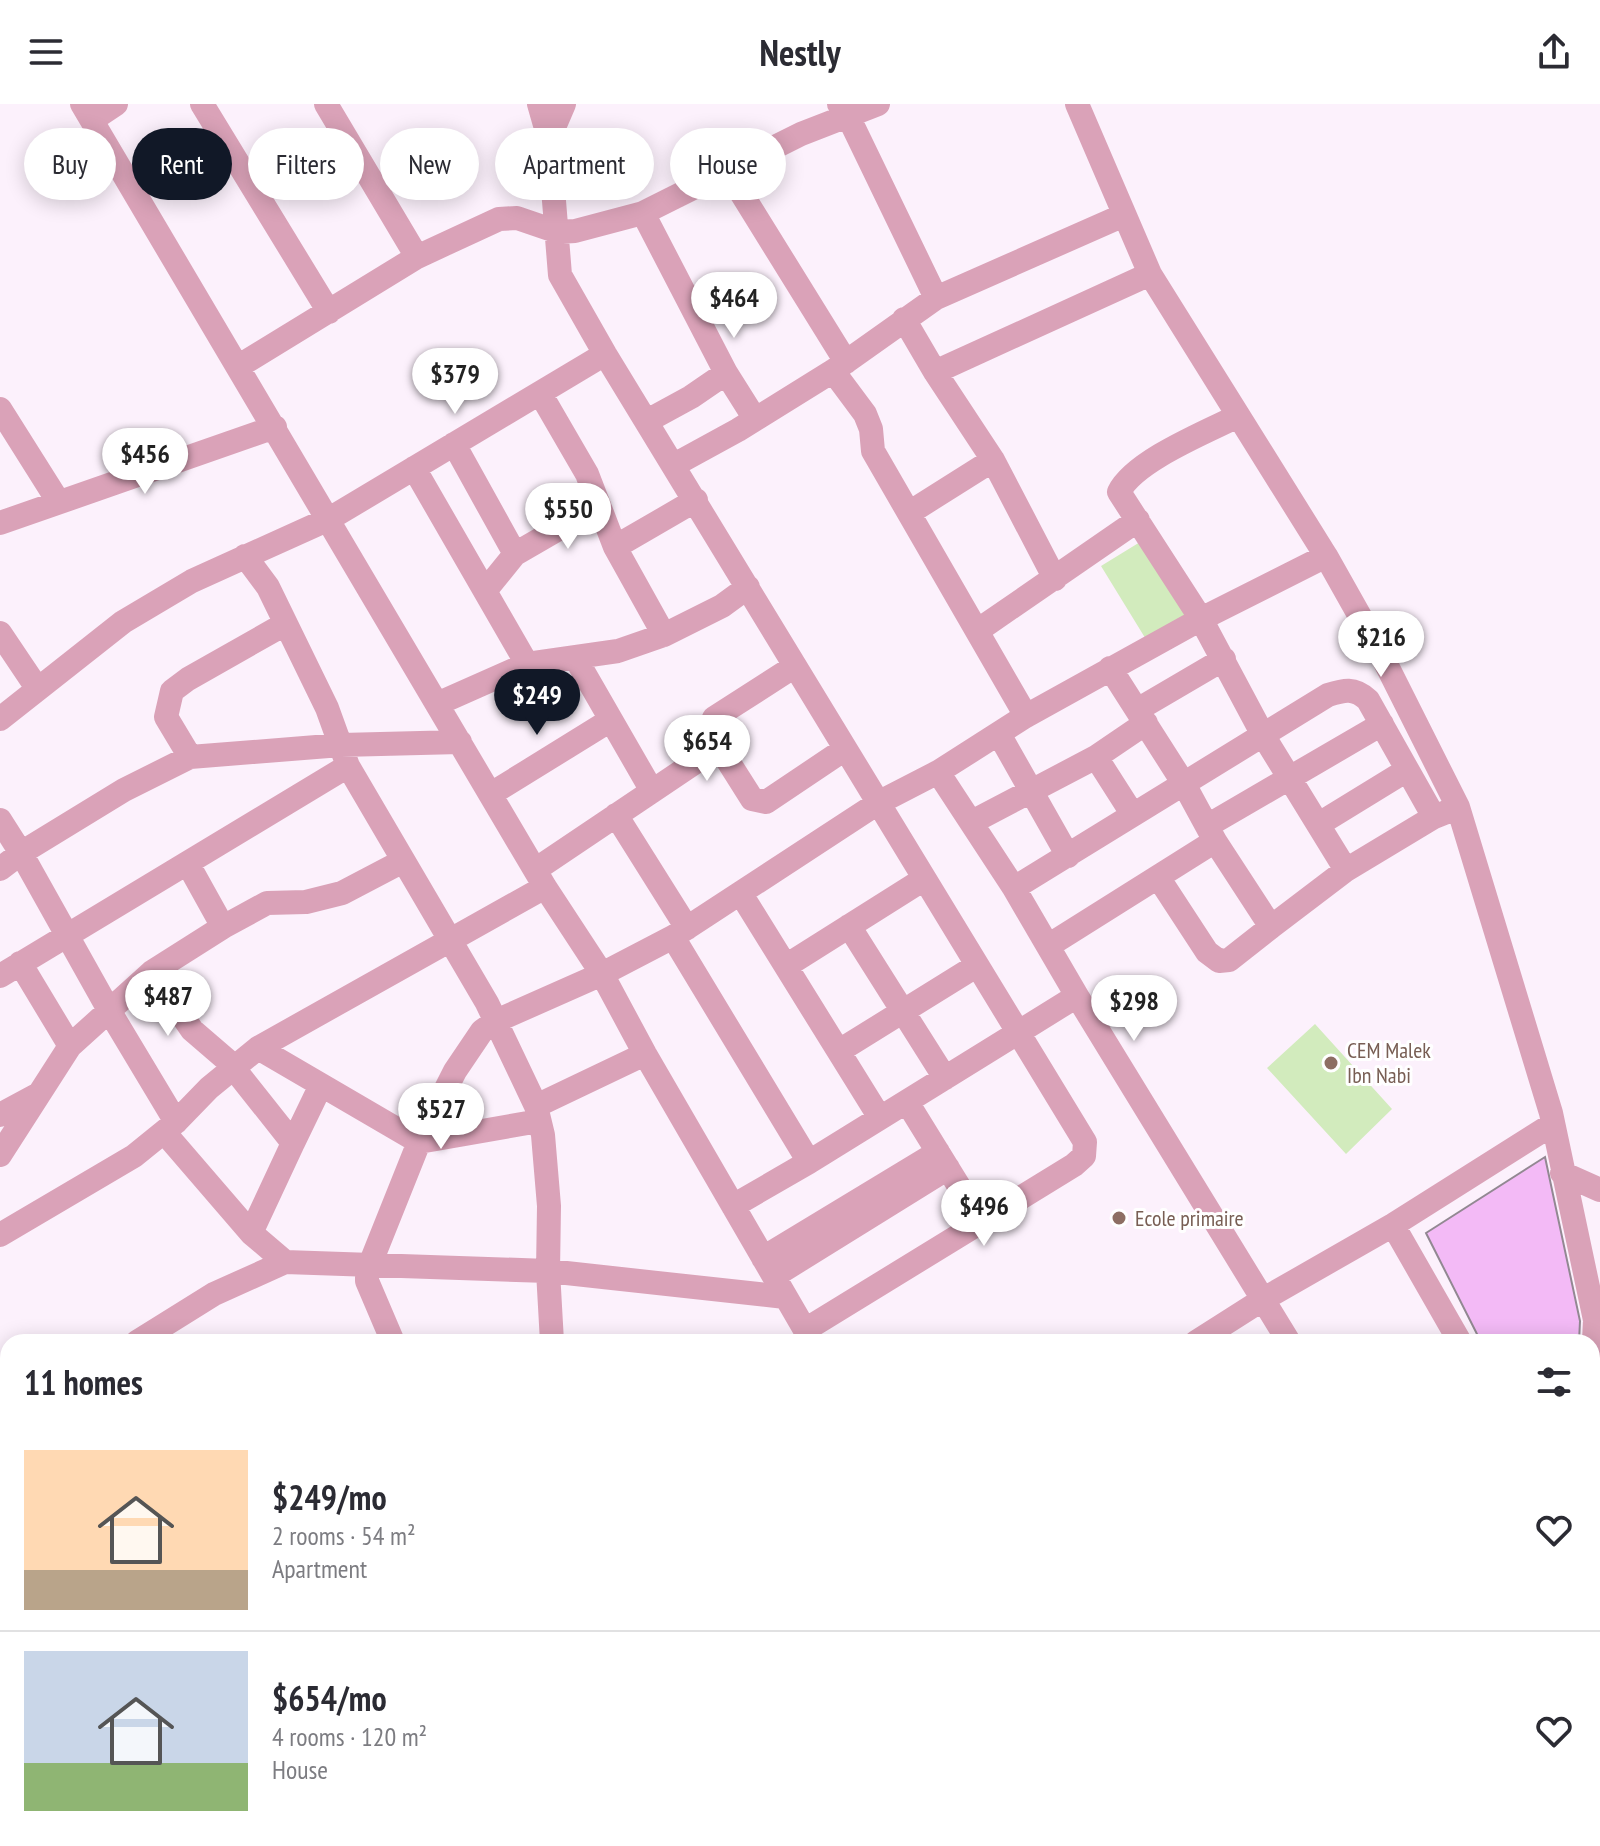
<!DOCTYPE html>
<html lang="en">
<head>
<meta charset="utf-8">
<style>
  :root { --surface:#fff; --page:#f2f2f3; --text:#2b2b33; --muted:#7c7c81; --line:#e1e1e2; --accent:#111827 }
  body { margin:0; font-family:"PT Sans Narrow",sans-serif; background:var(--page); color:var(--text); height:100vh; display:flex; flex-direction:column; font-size:30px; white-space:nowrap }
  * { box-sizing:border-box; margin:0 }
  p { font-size:26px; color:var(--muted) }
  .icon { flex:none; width:44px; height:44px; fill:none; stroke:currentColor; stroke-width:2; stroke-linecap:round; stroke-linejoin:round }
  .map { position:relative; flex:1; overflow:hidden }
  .drawer { position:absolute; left:0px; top:1230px; width:1600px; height:512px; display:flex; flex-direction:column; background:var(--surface); border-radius:24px 24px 0 0; box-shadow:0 4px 20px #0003 }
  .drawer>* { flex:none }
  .top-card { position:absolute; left:24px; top:24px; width:800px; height:72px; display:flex; gap:16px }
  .price { position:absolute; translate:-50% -68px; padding:0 18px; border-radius:28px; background:#fff; color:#222; font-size:26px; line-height:52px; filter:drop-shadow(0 2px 4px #0008) }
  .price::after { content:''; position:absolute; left:50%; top:48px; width:24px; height:18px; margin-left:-12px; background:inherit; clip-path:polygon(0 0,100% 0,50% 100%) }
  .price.current { background:var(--accent); color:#fff }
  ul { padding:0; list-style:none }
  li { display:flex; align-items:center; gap:24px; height:200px; padding:0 24px }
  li+li { border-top:2px solid var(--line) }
  li span { display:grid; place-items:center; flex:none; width:224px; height:160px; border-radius:0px; color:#555 }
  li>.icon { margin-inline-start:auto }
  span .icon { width:96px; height:96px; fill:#fffc; stroke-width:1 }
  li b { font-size:34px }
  h2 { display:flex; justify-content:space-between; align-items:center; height:96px; padding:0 24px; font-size:34px }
  .tag { padding:0 28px; border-radius:36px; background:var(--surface); box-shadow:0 4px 20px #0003; font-size:28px; line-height:72px }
  .tag.current { background:var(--accent); color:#fff }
  header { display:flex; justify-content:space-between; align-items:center; height:104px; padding:0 24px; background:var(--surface); font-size:36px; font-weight:700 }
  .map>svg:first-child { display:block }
</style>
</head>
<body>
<header><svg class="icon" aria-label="menu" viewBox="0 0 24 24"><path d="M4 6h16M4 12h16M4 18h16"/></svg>Nestly<svg class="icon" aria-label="share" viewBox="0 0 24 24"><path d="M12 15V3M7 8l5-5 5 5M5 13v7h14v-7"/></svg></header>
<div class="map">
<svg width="1600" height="1742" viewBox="0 0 1600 1742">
  <rect width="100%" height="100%" fill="#fcf1fc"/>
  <!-- green -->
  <path fill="#d2ebbd" d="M1145,435L1189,510L1147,537L1101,462Z
    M1315,920L1392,1005L1346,1050L1267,964Z"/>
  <!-- building -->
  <path fill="#f3baf6" stroke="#928892" stroke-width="2" d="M1545,1053L1580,1217L1579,1238H1481L1426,1129Z"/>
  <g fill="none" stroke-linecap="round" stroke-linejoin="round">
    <!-- minor -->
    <path stroke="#daa2b8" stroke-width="24" d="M82,0L545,783L602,870L645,950L812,1238
      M202,0L329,208
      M539,0L549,35L560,171L605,250L1085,1038L1084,1052L1074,1061L805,1226
      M839,0L848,12L936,194
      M1077,0L1150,170L1326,452L1380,548L1458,703L1551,1009L1595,1216L1594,1237L1600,1266
      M92,16L116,0
      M549,35L564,0
      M727,66L846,258
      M643,109L726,269L691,293L647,317
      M417,153L499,115L517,114L558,128L575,127L643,109L801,30L878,0
      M904,215L935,268L993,356L1055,475
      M239,262L417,153L326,0
      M833,267L865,310L871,325L873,347L1026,612
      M935,268L1150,170
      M726,269L755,315
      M540,289L587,370L615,443L664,531
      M0,305L58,397
      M1238,312C1206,328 1134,357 1119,388L1201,515L1263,631L1346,766
      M454,340L515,450L485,487
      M674,361L738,326L833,267L936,194L1124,111
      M414,364L527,560
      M909,409L993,356
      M0,419L275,323
      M615,443L696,396
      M515,450L598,402
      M977,527L1138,416
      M0,529L37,584
      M576,555L652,687
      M1110,564L1184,680L1215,737L1271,823L1346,766L1434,713L1449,707
      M437,600L527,560L618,547L664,531L722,502L748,483
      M1137,606L1224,555
      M0,615L123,518L192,477L329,415L605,250
      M999,630L1068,752
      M721,646C713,634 707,628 714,614L795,562
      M190,653L166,613L172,587L188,575L285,520
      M1096,653L1133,711
      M348,662L487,899L536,1002L543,1031L549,1102L548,1167L552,1238
      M938,668L1014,784L1077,892L1289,1238
      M491,690L609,617
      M616,711L687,824
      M0,716L21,749L124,686L190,653L341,641L460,638
      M972,718L1096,653L1146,619
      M1319,720L1407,666
      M1207,722L1382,620
      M0,765L21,749L110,908L176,1018
      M535,766L700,655L721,646L752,695L766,698L845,645
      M1158,773L1207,848L1219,857L1229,856L1271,823
      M1014,784L1328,591C1344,586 1354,583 1368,596L1434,713
      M741,790L880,1014
      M849,822L945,974
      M223,823L267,799L306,798L342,789L403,757
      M673,833L809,1058
      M1048,842L1215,737
      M20,859L70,942
      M786,862L924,775
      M152,868L192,926L228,957L293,1039L251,1129
      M0,872L348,662L327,604L268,483L245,452
      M258,944L419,1038L539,1017
      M839,947L976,862
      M907,998L981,1118
      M536,1002L645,950
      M0,1011L35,992
      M164,1028L251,1129L285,1158
      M293,1039L321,981
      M0,1051L70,942L152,868L223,823L188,760
      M1562,1069L1600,1086
      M733,1102L809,1058L1077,892
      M1393,1121L1460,1238
      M0,1131L134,1052L176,1018L209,984L258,944L545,783
      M763,1154L938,1048
      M774,1172L948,1064
      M137,1238L214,1190L285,1158L548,1167L785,1193
      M393,1238L367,1177V1168L419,1038L455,967L482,927L496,917L602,870L673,833L878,699L938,668L1026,612L1201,515L1326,452
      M1196,1238L1262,1196L1393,1121L1553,1020
      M0,1277L8,1286
      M0,1397L8,1387
      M0,1451L8,1461
      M1592,1608L1600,1603
      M0,1645L8,1638
      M0,1685L8,1689
      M593,1734L602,1742
      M912,1734L917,1742
      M1134,1734L1138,1742
      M1342,1734L1346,1742
      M1590,1734L1595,1742
      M54,1742L63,1734
      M138,1742L148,1734
      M354,1742L363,1734
      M634,1742L641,1734
      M1378,1742L1391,1734"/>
    <!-- major -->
    <path stroke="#bb5884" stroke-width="24" d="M1592,1309L1600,1306
      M1592,1361L1600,1346
      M1592,1392L1600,1387
      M1592,1462L1600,1475
      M727,1742L738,1734
      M791,1742L803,1734"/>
  </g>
  <!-- markers -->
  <g fill="#8d6e63" stroke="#fff" stroke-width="3">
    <circle cx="1331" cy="959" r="8"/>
    <circle cx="1119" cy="1114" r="8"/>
  </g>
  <g text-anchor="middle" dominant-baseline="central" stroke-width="6" stroke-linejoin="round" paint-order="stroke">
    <!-- education labels -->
    <g font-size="22" fill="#785e54" stroke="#fff" text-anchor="start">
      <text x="1347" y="946">CEM Malek<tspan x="1347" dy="25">Ibn Nabi</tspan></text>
      <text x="1135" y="1114">Ecole primaire</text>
    </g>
  </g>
</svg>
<b class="price" style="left:734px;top:236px">$464</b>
<b class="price" style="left:455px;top:312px">$379</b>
<b class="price" style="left:145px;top:392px">$456</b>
<b class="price" style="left:568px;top:447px">$550</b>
<b class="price" style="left:1381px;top:575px">$216</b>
<b class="price current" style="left:537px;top:633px">$249</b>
<b class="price" style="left:707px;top:679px">$654</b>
<b class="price" style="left:168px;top:934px">$487</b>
<b class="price" style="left:1134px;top:939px">$298</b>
<b class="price" style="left:441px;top:1047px">$527</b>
<b class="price" style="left:984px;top:1144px">$496</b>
<div class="top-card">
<a class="tag">Buy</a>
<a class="tag current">Rent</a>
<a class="tag">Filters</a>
<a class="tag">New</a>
<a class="tag">Apartment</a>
<a class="tag">House</a>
</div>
<section class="drawer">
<h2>11 homes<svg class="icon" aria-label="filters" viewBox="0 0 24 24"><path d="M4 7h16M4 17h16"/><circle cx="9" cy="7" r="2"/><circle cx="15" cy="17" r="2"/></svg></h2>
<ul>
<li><span style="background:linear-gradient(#ffd9b3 75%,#b9a48a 0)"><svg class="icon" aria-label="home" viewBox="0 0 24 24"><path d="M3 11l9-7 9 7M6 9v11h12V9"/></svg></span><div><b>$249/mo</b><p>2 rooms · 54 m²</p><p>Apartment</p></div><svg class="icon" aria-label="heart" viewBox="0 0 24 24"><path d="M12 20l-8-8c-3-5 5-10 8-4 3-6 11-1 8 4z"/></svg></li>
<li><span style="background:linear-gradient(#c9d6e8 70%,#8fb573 0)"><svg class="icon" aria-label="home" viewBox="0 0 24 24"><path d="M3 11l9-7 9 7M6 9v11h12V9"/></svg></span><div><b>$654/mo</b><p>4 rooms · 120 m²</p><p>House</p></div><svg class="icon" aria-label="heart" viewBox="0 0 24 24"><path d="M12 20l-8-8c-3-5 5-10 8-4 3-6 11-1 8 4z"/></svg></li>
</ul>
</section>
</div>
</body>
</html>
